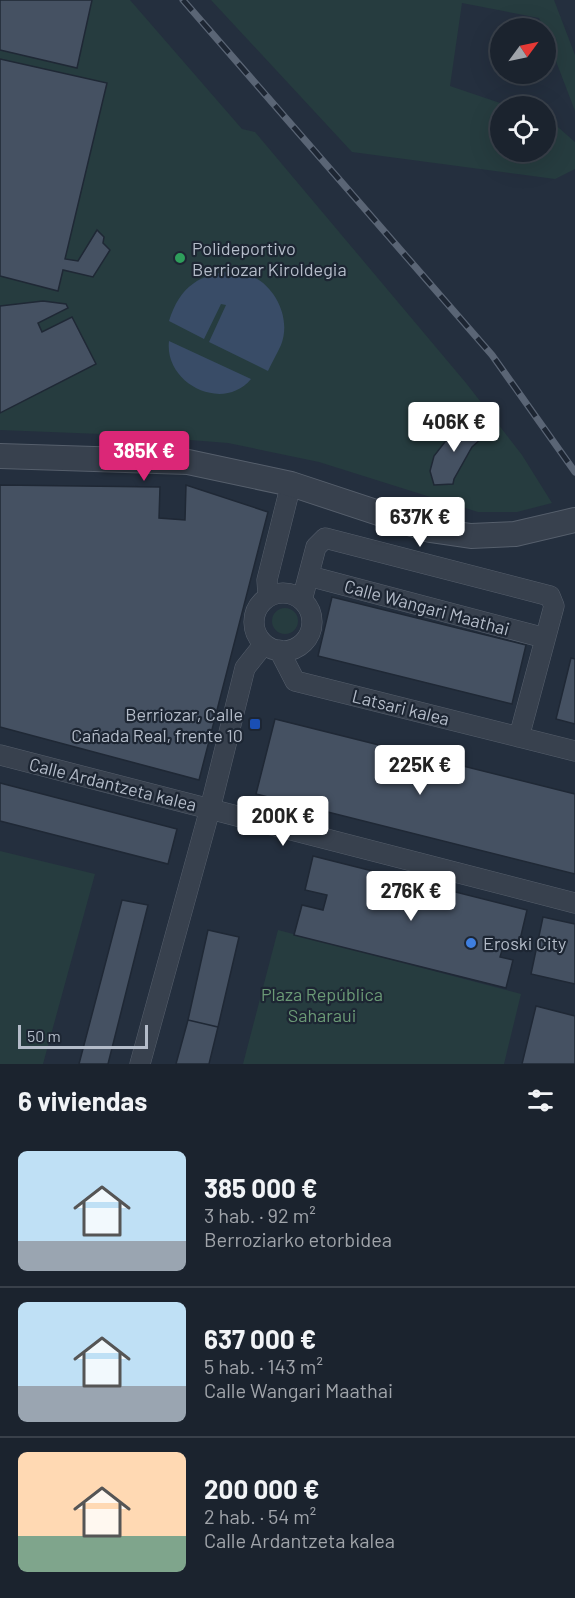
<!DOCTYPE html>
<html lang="es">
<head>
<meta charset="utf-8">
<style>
  :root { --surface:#1b232e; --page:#242b36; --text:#f1f3f6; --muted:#a0a4aa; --line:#39404a; --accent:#db2777 }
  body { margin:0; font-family:Barlow,sans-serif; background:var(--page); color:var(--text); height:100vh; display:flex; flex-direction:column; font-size:22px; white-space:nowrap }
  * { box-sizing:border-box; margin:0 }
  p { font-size:20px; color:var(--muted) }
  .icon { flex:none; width:33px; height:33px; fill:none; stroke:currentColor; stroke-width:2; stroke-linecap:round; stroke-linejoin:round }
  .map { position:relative; height:1064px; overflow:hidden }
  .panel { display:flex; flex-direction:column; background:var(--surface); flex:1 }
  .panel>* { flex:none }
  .needle { width:39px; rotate:57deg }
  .controls { position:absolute; left:490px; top:18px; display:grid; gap:12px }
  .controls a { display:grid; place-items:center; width:66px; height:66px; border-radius:50%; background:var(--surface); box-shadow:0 6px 24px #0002,0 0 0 2px var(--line); font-size:30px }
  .scale { position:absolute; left:18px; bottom:15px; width:130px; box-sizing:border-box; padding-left:6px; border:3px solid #b4bcc9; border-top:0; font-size:16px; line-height:21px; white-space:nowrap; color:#b4bcc9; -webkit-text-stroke:4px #1d2633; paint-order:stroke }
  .price { position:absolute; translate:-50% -51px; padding:0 14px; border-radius:6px; background:#fff; color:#222; font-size:20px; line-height:39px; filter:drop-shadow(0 2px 3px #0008) }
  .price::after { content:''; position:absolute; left:50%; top:36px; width:18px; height:14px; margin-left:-9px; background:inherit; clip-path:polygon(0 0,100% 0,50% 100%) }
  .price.active { background:var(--accent); color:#fff }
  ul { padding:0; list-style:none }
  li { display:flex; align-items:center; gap:18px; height:150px; padding:0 18px }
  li+li { border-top:2px solid var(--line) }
  li span { display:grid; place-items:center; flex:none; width:168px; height:120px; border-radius:9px; color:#555 }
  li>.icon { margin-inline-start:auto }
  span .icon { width:72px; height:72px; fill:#fffc; stroke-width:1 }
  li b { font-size:26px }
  h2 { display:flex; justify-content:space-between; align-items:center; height:72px; padding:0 18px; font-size:26px }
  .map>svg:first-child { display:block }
</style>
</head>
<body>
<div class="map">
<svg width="575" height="1064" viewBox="0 0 575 1064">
  <rect width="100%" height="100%" fill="#242f3e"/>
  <!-- green -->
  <path fill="#263c3f" d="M0,0H130L242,129L255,132L466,383L522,455L552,503L517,512H478L319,462L228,443L126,435L0,430Z
    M211,0H554L575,55V111L546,35V28H544L539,18L462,3L450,86L509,106H501V152H546V119L551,121L575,142V169L555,179L352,152Z
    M272 621a13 13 0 1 1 26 0a13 13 0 1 1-26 0Z
    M0,851L95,874L43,1064H0Z
    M278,930L521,994L504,1064H243Z"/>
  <!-- water -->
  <path fill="#394c67" d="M236,271C242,273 248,274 254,277C277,289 291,320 281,345C277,354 272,362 268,371L209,342L226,305L221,304L204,339L169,321C180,286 200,273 236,271Z
    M169,341L251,379C223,413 164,384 169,341Z"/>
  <!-- building -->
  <path fill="#455162" stroke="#1f2835" stroke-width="1.5" d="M0,0H92L77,68L0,50Z
    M0,59L107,83L65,259L78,261L97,230L104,237L103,243L110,250L93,277L63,270L58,291L0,276Z
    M43,301L66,304L68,308L38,323L42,332L72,317L96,364L0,413V306Z
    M468,418L483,437L472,447L454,479L453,484L434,485L430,471L434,456L458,425Z
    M0,485L160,487L159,518L185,520L186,485L268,512L199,780L0,727Z
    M332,597L526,645L512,704L318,656Z
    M571,658L575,659V724L556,719Z
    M275,719L575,794V874L256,794Z
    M0,783L177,829L168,864L0,821Z
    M313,856L527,910L519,944L505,940L500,957L513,960L506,988L294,935L302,905L323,910L327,895L305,890Z
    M122,900L148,905L108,1064H79Z
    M543,917L575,924V984L531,974Z
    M208,930L239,937L218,1027L188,1020Z
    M536,1006L575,1016V1064H522Z
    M188,1020L218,1027L209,1064H176Z"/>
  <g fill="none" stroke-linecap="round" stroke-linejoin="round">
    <defs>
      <path id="minor" d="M309,576L545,638
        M254 622a29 29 0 1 1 58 0a29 29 0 1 1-58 0Z
        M268,596L267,580L291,484
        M302,600L316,547L325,538L550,596L554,606L519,737
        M279,650L295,681L575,751
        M0,755L575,903
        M140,1064L210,809L245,668L264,644"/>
      <path id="tertiary" d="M0,456L188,462L291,484L430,530L471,536L515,534L575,520"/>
    </defs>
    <!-- minor casing -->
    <use href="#minor" stroke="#565f6c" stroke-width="21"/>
    <!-- tertiary casing -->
    <use href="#tertiary" stroke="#565f6c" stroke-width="26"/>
    <!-- minor -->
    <use href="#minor" stroke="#38414e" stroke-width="20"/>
    <!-- tertiary -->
    <use href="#tertiary" stroke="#38414e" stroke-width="24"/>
    <defs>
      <path id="rail" d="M183,0L492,355L575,472"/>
    </defs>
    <!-- rail casing -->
    <use href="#rail" stroke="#5a6575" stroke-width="7"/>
    <!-- rail -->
    <use href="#rail" stroke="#1d2633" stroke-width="4.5" stroke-dasharray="14" stroke-linecap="butt"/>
  </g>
  <!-- markers -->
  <circle fill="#2e9e5b" stroke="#1d2633" stroke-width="2" cx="180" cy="258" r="6"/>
  <rect fill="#1a4fb4" stroke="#1d2633" stroke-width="2" x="249" y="718" width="12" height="12" rx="3"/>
  <circle fill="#3f7fe0" stroke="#1d2633" stroke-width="2" cx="471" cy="943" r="6"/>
  <g text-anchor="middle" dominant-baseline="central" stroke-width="4.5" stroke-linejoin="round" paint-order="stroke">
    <!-- poi labels -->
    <g font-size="18" fill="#b4bcc9" stroke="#1d2633" text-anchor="start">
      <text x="192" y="248">Polideportivo<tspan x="192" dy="21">Berriozar Kiroldegia</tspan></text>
      <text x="243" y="714" text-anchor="end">Berriozar, Calle<tspan x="243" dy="21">Cañada Real, frente 10</tspan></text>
      <text x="483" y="943">Eroski City</text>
    </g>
    <!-- street labels -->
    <g font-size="18" fill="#b4bcc9" stroke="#1d2633">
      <text transform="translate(427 607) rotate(15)">Calle Wangari Maathai</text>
      <text transform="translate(401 707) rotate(14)">Latsari kalea</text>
      <text transform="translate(113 784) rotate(14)">Calle Ardantzeta kalea</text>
    </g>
    <!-- park labels -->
    <g font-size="18" fill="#6b9a76" stroke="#1d2633">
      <text x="322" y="994">Plaza República<tspan x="322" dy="21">Saharaui</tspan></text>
    </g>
  </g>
</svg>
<div class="controls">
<a><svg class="needle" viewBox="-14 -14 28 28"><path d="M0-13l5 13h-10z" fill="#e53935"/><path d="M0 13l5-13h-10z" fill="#a0a4aa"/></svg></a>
<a><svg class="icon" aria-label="locate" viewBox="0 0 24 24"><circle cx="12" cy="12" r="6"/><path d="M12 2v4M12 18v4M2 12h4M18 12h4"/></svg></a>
</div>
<div class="scale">50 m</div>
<b class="price" style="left:454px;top:453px">406K €</b>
<b class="price active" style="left:144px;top:482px">385K €</b>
<b class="price" style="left:420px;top:548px">637K €</b>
<b class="price" style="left:420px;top:796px">225K €</b>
<b class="price" style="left:283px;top:847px">200K €</b>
<b class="price" style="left:411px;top:922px">276K €</b>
</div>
<section class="panel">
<h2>6 viviendas<svg class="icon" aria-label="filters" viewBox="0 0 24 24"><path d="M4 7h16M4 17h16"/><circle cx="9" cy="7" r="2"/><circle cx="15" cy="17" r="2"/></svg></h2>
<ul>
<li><span style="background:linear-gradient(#bfe0f5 75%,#9aa5b1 0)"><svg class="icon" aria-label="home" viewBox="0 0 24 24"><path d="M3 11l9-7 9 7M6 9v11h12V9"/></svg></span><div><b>385 000 €</b><p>3 hab. · 92 m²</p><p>Berroziarko etorbidea</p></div></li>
<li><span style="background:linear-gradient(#bfe0f5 70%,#9aa5b1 0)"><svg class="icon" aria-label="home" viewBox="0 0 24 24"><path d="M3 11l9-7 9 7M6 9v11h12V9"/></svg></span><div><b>637 000 €</b><p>5 hab. · 143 m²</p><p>Calle Wangari Maathai</p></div></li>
<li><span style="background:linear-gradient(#ffd9b3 70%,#7fa58c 0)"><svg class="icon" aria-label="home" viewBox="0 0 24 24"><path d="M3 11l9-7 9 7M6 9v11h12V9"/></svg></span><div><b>200 000 €</b><p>2 hab. · 54 m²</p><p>Calle Ardantzeta kalea</p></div></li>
</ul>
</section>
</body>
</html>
